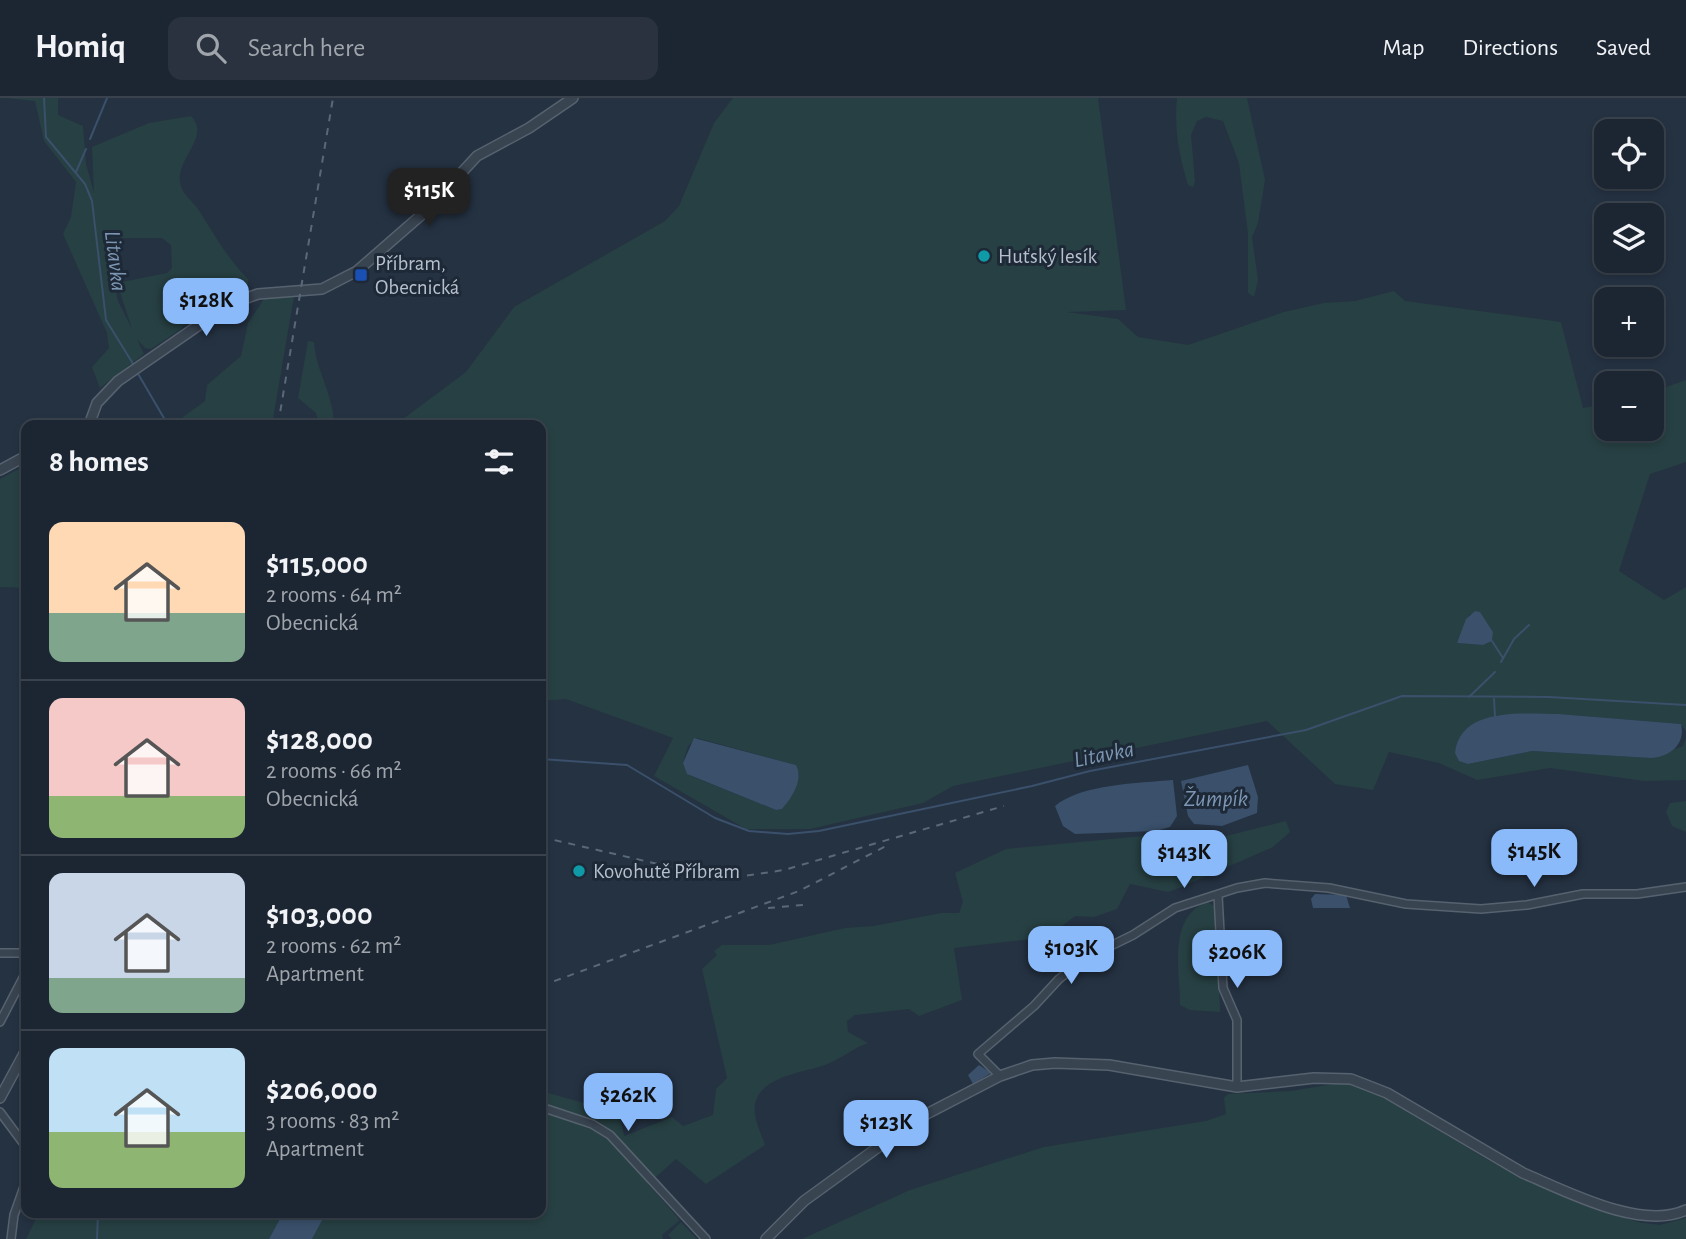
<!DOCTYPE html>
<html lang="en">
<head>
<meta charset="utf-8">
<style>
  :root { --surface:#1c2632; --page:#29323e; --text:#f1f3f6; --muted:#a0a5ac; --line:#3a434d; --accent:#8bbafb }
  body { margin:0; font-family:"Alegreya Sans",sans-serif; background:var(--page); color:var(--text); height:100vh; display:flex; flex-direction:column; font-size:26px; white-space:nowrap }
  * { box-sizing:border-box; margin:0 }
  p { font-size:23px; color:var(--muted) }
  .icon { flex:none; width:38px; height:38px; fill:none; stroke:currentColor; stroke-width:2; stroke-linecap:round; stroke-linejoin:round }
  .map { position:relative; flex:1; overflow:hidden }
  .panel { position:absolute; left:21px; top:322px; width:525px; height:798px; display:flex; flex-direction:column; background:var(--surface); border-radius:14px; box-shadow:0 4px 10px #0003,0 0 0 2px var(--line) }
  .panel>* { flex:none }
  .tools { position:absolute; left:1594px; top:21px; display:grid; gap:14px }
  .tools a { display:grid; place-items:center; width:70px; height:70px; border-radius:14px; background:var(--surface); box-shadow:0 4px 10px #0003,0 0 0 2px var(--line); font-size:35px }
  .price { position:absolute; translate:-50% -60px; padding:0 16px; border-radius:14px; background:var(--accent); color:#111; font-size:23px; line-height:46px; filter:drop-shadow(0 2px 4px #0008) }
  .price::after { content:''; position:absolute; left:50%; top:42px; width:21px; height:16px; margin-left:-10px; background:inherit; clip-path:polygon(0 0,100% 0,50% 100%) }
  .price.selected { background:#222; color:#fff }
  ul { padding:0; list-style:none }
  li { display:flex; align-items:center; gap:21px; height:175px; padding:0 28px }
  li+li { border-top:2px solid var(--line) }
  li span { display:grid; place-items:center; flex:none; width:196px; height:140px; border-radius:14px; color:#555 }
  li>.icon { margin-inline-start:auto }
  span .icon { width:84px; height:84px; fill:#fffc; stroke-width:1 }
  li b { font-size:30px }
  h2 { display:flex; justify-content:space-between; align-items:center; height:84px; padding:0 28px; font-size:30px }
  header { display:flex; align-items:center; gap:42px; box-sizing:border-box; height:98px; padding:0 35px; background:var(--surface); border-bottom:2px solid var(--line) }
  header strong { font-size:33px }
  nav { display:flex; gap:38px; margin-inline-start:auto; font-size:24px }
  .search { width:490px; height:63px; background:var(--page); display:flex; align-items:center; gap:18px; box-sizing:border-box; padding:0 24px; border-radius:14px; color:var(--muted); font-size:26px }
  .map>svg:first-child { display:block }
</style>
</head>
<body>
<header>
<strong>Homiq</strong>
<div class="search"><svg class="icon" aria-label="search" viewBox="0 0 24 24"><circle cx="10" cy="10" r="6"/><path d="M15 15l6 6"/></svg>Search here</div>
<nav><a>Map</a><a>Directions</a><a>Saved</a></nav>
</header>
<div class="map">
<svg width="1686" height="1141" viewBox="0 0 1686 1141">
  <rect width="100%" height="100%" fill="#253242"/>
  <!-- green -->
  <path fill="#274043" fill-rule="evenodd" d="M6,0H58V17L83,28L86,66L94,95L92,49L149,25L191,18C211,38 177,60 180,83C181,97 194,103 200,114C215,138 228,161 248,181V188L196,212L181,231L151,251L145,250L137,241L144,256L100,290L92,269L109,250L107,235L63,136L71,119L76,84L44,43L35,3ZM103,132L111,140H162L171,147L172,170L167,175L117,185L132,231L118,203Z
    M733,0H1098L1126,212L1067,214L1118,221L1138,239L1188,247L1284,214L1324,205L1355,203L1394,193L1405,203L1561,224L1583,310L1606,306V331H1652V294L1686,282V364L1650,376L1619,473L1664,502L1686,489V633L1680,626L1559,616L1495,618L1468,666L1532,653L1651,660L1683,648L1686,640V682L1645,683L1550,670L1477,682L1439,665L1389,654L1373,692L1335,686L1267,623L953,688L923,705L810,731H746L654,678L673,640L566,601L541,603V327H395L466,274L514,209L665,123L679,108L714,25ZM1470,516L1483,520L1493,534L1492,543L1483,547L1457,545ZM697,640L796,667L799,676L793,696L782,711L776,712L691,678L683,665L688,648Z
    M1177,0H1247L1265,82L1258,125L1252,139L1258,182L1254,199L1248,195V136L1239,65L1223,23L1206,19L1197,23L1191,37L1195,83L1193,89L1188,87C1179,57 1174,32 1177,0Z
    M294,198L272,327H183L179,322L205,303L207,287L241,258L248,225L264,201Z
    M308,243L314,244C316,273 334,298 334,327H319L316,315L298,300Z
    M26,367V490L0,489V381Z
    M1686,703V734L1672,728L1666,714L1670,705Z
    M1286,723L1290,734L1273,749L1179,790L1168,794L1130,786L1117,811L1094,819L1075,818L1048,839L954,850L962,902L919,918L909,911L855,917L847,923L848,934L868,945C851,951 837,964 819,969C797,975 750,982 755,1016C756,1026 762,1037 765,1047L706,1086L676,1061L648,1086L680,1122L662,1137L663,1141H312L326,1115H541V993L584,1005L616,1001L624,1038L672,1019L683,1028L713,1017L716,991L727,980L702,871L717,857L714,853L722,847H769L845,830L874,828L941,815H959L963,804L955,775L1006,751L1186,734L1222,739Z
    M1208,804L1217,810L1220,914L1190,912L1180,907C1180,873 1167,818 1208,804Z
    M1339,985L1362,989L1381,998L1488,1062L1533,1085L1637,1124L1660,1127L1686,1120V1141H802L910,1092L1044,1049L1206,1023L1226,1016L1224,1000L1228,996L1291,993Z
    M39,1115H283L269,1141H26Z
    M681,1124L697,1141H672L668,1137Z"/>
  <!-- water -->
  <path fill="#3a506b" d="M1475,513L1480,514L1493,534L1492,543L1483,547L1457,545L1466,521Z
    M1559,616L1681,626C1686,647 1669,659 1651,660L1532,653L1468,666L1459,663L1455,655C1460,608 1525,616 1559,616Z
    M694,640L796,667C804,681 792,700 782,711L776,712L687,676L683,665Z
    M1248,667L1258,699L1257,715L1222,728L1194,726L1188,718L1181,683Z
    M1173,682L1177,718L1170,729L1156,733L1075,736L1063,728L1055,708C1081,686 1139,685 1173,682Z
    M1315,796L1346,797L1350,810H1313L1311,801Z
    M979,967L991,975L973,986L968,977Z
    M283,1115H326L312,1141H269Z"/>
  <g fill="none" stroke-linecap="round" stroke-linejoin="round">
    <!-- stream -->
    <path stroke="#3a506b" stroke-width="2" d="M44,0L46,39L85,86L92,103L106,222L135,269
      M90,41L107,0
      M76,74L86,51
      M137,274L168,327
      M1492,543L1503,560
      M1501,564L1514,541L1529,527
      M1469,599L1495,574
      M1494,601L1495,618
      M541,661L627,667L715,720L749,733L788,736L819,733L1032,688L1090,673L1306,632L1402,598L1549,599L1686,607
      M97,1141L98,1115"/>
    <defs>
      <path id="minor" d="M1218,797L1223,890L1237,922V989
        M0,855H26
        M0,924L26,874
        M1000,978L978,956L1034,908L1059,881L1086,860L1133,837L1175,810L1237,790L1265,785L1329,790L1406,806L1481,811L1527,807L1583,796H1637L1686,789
        M541,1009L592,1026L610,1037L706,1141
        M0,1014L26,1049
        M11,1141L14,1117L26,1083"/>
      <path id="tertiary" d="M89,327L97,305L118,283L228,207L258,196L322,191L357,173L427,112L477,58L529,30L573,0
        M0,372L26,358
        M0,1000L26,952
        M766,1141L804,1103L917,1021L1000,978L1032,967L1055,965L1109,967L1237,989L1314,980L1351,981L1387,995L1523,1075C1566,1093 1641,1133 1686,1112"/>
    </defs>
    <!-- minor casing -->
    <use href="#minor" stroke="#57626f" stroke-width="10"/>
    <!-- tertiary casing -->
    <use href="#tertiary" stroke="#57626f" stroke-width="12"/>
    <!-- minor -->
    <use href="#minor" stroke="#394451" stroke-width="7"/>
    <!-- tertiary -->
    <use href="#tertiary" stroke="#394451" stroke-width="9"/>
    <!-- rail -->
    <path stroke="#5b6878" stroke-width="2" stroke-dasharray="7 7" stroke-linecap="butt" d="M278,327L333,0
      M541,739L671,769L744,778L784,772L1004,708
      M768,810L803,807
      M541,888L799,793L886,748"/>
  </g>
  <!-- markers -->
  <g fill="#0f9aa8" stroke="#1e2937" stroke-width="2.5">
    <circle cx="984" cy="158" r="7"/>
    <circle cx="579" cy="773" r="7"/>
  </g>
  <rect fill="#1a4fb4" stroke="#1e2937" stroke-width="2.5" x="354" y="170" width="14" height="14" rx="3.5"/>
  <g text-anchor="middle" dominant-baseline="central" stroke-width="6" stroke-linejoin="round" paint-order="stroke">
    <!-- poi labels -->
    <g font-size="21" fill="#b6bfcc" stroke="#1e2937" text-anchor="start">
      <text x="998" y="158">Huťský lesík</text>
      <text x="375" y="165">Příbram,<tspan x="375" dy="24">Obecnická</tspan></text>
      <text x="593" y="773">Kovohutě Příbram</text>
    </g>
    <!-- water labels -->
    <g font-size="23" font-style="italic" fill="#7c96b3" stroke="#1e2937">
      <text transform="translate(115 163) rotate(83)">Litavka</text>
      <text transform="translate(1104 657) rotate(-11)">Litavka</text>
      <text x="1216" y="701">Žumpík</text>
    </g>
  </g>
</svg>
<div class="tools">
<a><svg class="icon" aria-label="locate" viewBox="0 0 24 24"><circle cx="12" cy="12" r="6"/><path d="M12 2v4M12 18v4M2 12h4M18 12h4"/></svg></a>
<a><svg class="icon" aria-label="layers" viewBox="0 0 24 24"><path d="M12 4l9 5-9 5-9-5zM3 14l9 5 9-5"/></svg></a>
<a>+</a>
<a>−</a>
</div>
<b class="price selected" style="left:429px;top:130px">$115K</b>
<b class="price" style="left:206px;top:240px">$128K</b>
<b class="price" style="left:1534px;top:791px">$145K</b>
<b class="price" style="left:1184px;top:792px">$143K</b>
<b class="price" style="left:1071px;top:888px">$103K</b>
<b class="price" style="left:1237px;top:892px">$206K</b>
<b class="price" style="left:628px;top:1035px">$262K</b>
<b class="price" style="left:886px;top:1062px">$123K</b>
<section class="panel">
<h2>8 homes<svg class="icon" aria-label="filters" viewBox="0 0 24 24"><path d="M4 7h16M4 17h16"/><circle cx="9" cy="7" r="2"/><circle cx="15" cy="17" r="2"/></svg></h2>
<ul>
<li><span style="background:linear-gradient(#ffd9b3 65%,#7fa58c 0)"><svg class="icon" aria-label="home" viewBox="0 0 24 24"><path d="M3 11l9-7 9 7M6 9v11h12V9"/></svg></span><div><b>$115,000</b><p>2 rooms · 64 m²</p><p>Obecnická</p></div></li>
<li><span style="background:linear-gradient(#f6c9c9 70%,#8fb573 0)"><svg class="icon" aria-label="home" viewBox="0 0 24 24"><path d="M3 11l9-7 9 7M6 9v11h12V9"/></svg></span><div><b>$128,000</b><p>2 rooms · 66 m²</p><p>Obecnická</p></div></li>
<li><span style="background:linear-gradient(#c9d6e8 75%,#7fa58c 0)"><svg class="icon" aria-label="home" viewBox="0 0 24 24"><path d="M3 11l9-7 9 7M6 9v11h12V9"/></svg></span><div><b>$103,000</b><p>2 rooms · 62 m²</p><p>Apartment</p></div></li>
<li><span style="background:linear-gradient(#bfe0f5 60%,#8fb573 0)"><svg class="icon" aria-label="home" viewBox="0 0 24 24"><path d="M3 11l9-7 9 7M6 9v11h12V9"/></svg></span><div><b>$206,000</b><p>3 rooms · 83 m²</p><p>Apartment</p></div></li>
</ul>
</section>
</div>
</body>
</html>
